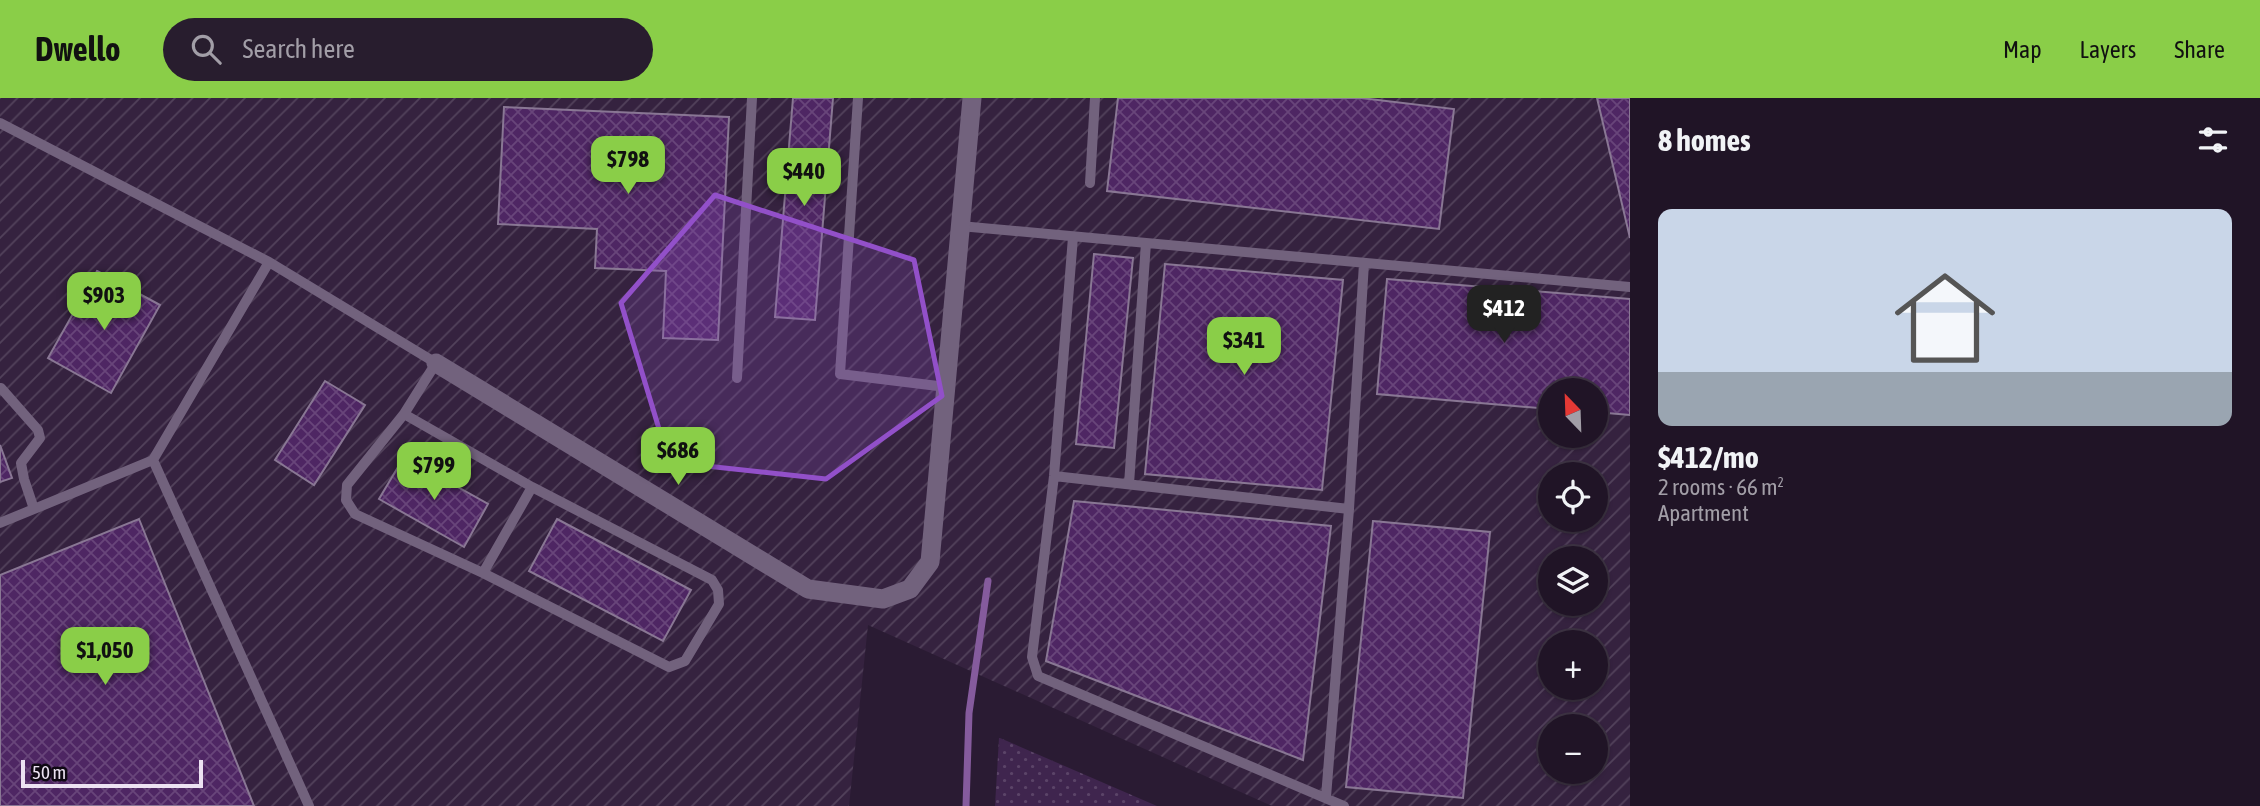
<!DOCTYPE html>
<html lang="en">
<head>
<meta charset="utf-8">
<style>
  :root { --surface:#201426; --page:#281d2e; --text:#f1f3f6; --muted:#a29ea7; --line:#3d3343; --accent:#8ace48 }
  body { margin:0; font-family:"Asap Condensed",sans-serif; background:var(--page); color:var(--text); height:100vh; display:flex; flex-direction:column; font-size:26px; white-space:nowrap }
  * { box-sizing:border-box; margin:0 }
  p { font-size:23px; color:var(--muted) }
  .icon { flex:none; width:38px; height:38px; fill:none; stroke:currentColor; stroke-width:2; stroke-linecap:round; stroke-linejoin:round }
  .map { position:relative; flex:1; overflow:hidden }
  .side { display:flex; flex-direction:column; background:var(--surface); width:630px }
  .side>* { flex:none }
  .needle { width:46px; rotate:337deg }
  .controls { position:absolute; left:1538px; top:280px; display:grid; gap:14px }
  .controls a { display:grid; place-items:center; width:70px; height:70px; border-radius:50%; background:var(--surface); box-shadow:0 2px 5px #0004,0 0 0 2px var(--line); font-size:35px }
  .scale { position:absolute; left:21px; bottom:18px; width:182px; box-sizing:border-box; padding-left:7px; border:4px solid #ece2f2; border-top:0; font-size:19px; line-height:24px; white-space:nowrap; color:#ece2f2; -webkit-text-stroke:5px #0f0913; paint-order:stroke }
  .price { position:absolute; translate:-50% -60px; padding:0 16px; border-radius:14px; background:var(--accent); color:#111; font-size:23px; line-height:46px; filter:drop-shadow(0 2px 4px #0008) }
  .price::after { content:''; position:absolute; left:50%; top:42px; width:21px; height:16px; margin-left:-10px; background:inherit; clip-path:polygon(0 0,100% 0,50% 100%) }
  .price.active { background:#222; color:#fff }
  ul { padding:0; list-style:none }
  li { display:grid; align-content:center; gap:14px; height:371px; padding:0 28px }
  li span { display:grid; place-items:center; height:217px; border-radius:14px; color:#555 }
  li>.icon { margin-inline-start:auto }
  span .icon { width:126px; height:126px; fill:#fffc; stroke-width:1 }
  li b { font-size:30px }
  h2 { display:flex; justify-content:space-between; align-items:center; height:84px; padding:0 28px; font-size:30px }
  header { display:flex; align-items:center; gap:42px; box-sizing:border-box; height:98px; padding:0 35px; background:var(--accent); color:#111 }
  header strong { font-size:33px }
  nav { display:flex; gap:38px; margin-inline-start:auto; font-size:24px }
  .search { width:490px; height:63px; background:var(--page); display:flex; align-items:center; gap:18px; box-sizing:border-box; padding:0 24px; border-radius:38px; color:var(--muted); font-size:26px }
  main { display:flex; flex:1; min-height:0 }
  .map>svg:first-child { display:block }
</style>
</head>
<body>
<header>
<strong>Dwello</strong>
<div class="search"><svg class="icon" aria-label="search" viewBox="0 0 24 24"><circle cx="10" cy="10" r="6"/><path d="M15 15l6 6"/></svg>Search here</div>
<nav><a>Map</a><a>Layers</a><a>Share</a></nav>
</header>
<main>
<div class="map">
<svg width="1630" height="708" viewBox="0 0 1630 708">
  <defs>
    <pattern id="industrial-furrows" width="10" height="10" patternUnits="userSpaceOnUse" patternTransform="scale(1.75)"><rect width="10" height="10" fill="#35223f"/><path d="M-1 1l2-2M0 10L10 0M9 11l2-2" fill="none" stroke="#52425b"/></pattern>
    <pattern id="grass-dots" width="8" height="8" patternUnits="userSpaceOnUse" patternTransform="scale(1.75)"><rect width="8" height="8" fill="#3f254e"/><path d="M2 2h.1M6 6h.1" fill="none" stroke="#5b4468" stroke-width="1.8" stroke-linecap="round"/></pattern>
    <pattern id="building-cross-hatch" width="8" height="8" patternUnits="userSpaceOnUse" patternTransform="scale(1.75)"><rect width="8" height="8" fill="#4e2663"/><path d="M0 0l8 8M0 8l8-8" fill="none" stroke="#68457a"/></pattern>
  </defs>
  <rect width="100%" height="100%" fill="#2a1b33"/>
  <!-- industrial -->
  <path fill="url(#industrial-furrows)" fill-rule="evenodd" d="M0,0H1630V708H1272L868,527L849,708H0ZM1550,292H1596V338H1550ZM1550,376H1596V422H1550ZM1550,460H1596V506H1550ZM1550,544H1596V590H1550ZM1550,628H1596V674H1550Z"/>
  <!-- grass -->
  <path fill="url(#grass-dots)" d="M999,640H1000L1157,708H995Z"/>
  <g fill="none" stroke-linecap="round" stroke-linejoin="round">
    <!-- stream -->
    <path stroke="#855b9d" stroke-width="7" d="M966,708L969,615L988,483"/>
  </g>
  <!-- building -->
  <path fill="url(#building-cross-hatch)" stroke="#897794" stroke-width="2" d="M793,0H833L815,222L775,219Z
    M1118,0H1361L1454,11L1439,131L1107,93Z
    M1597,0H1630V140Z
    M504,9L729,19L718,242L663,240L666,173L595,170L597,131L498,126Z
    M1094,156L1133,160L1114,350L1076,346Z
    M1165,166L1343,182L1322,392L1145,376Z
    M97,173L160,207L111,295L48,260Z
    M1387,181L1630,201V317L1596,314V292H1550V311L1377,296Z
    M325,283L365,307L314,387L275,362Z
    M0,347L12,380L0,384Z
    M404,359L488,406L464,449L379,401Z
    M1074,403L1331,428L1303,662L1046,563Z
    M139,421L254,708H0V477Z
    M557,421L691,492L663,543L529,473Z
    M1373,423L1490,434L1463,700L1346,689Z"/>
  <g fill="none" stroke-linecap="round" stroke-linejoin="round">
    <!-- service -->
    <path stroke="#72627d" stroke-width="10" d="M858,0L840,276L946,289
      M0,25L269,164L436,265L404,316L347,387L346,402L355,416L483,475L669,569L685,563L719,506L718,492L712,482L532,389L404,316
      M1090,85L1095,0
      M960,128L1630,189
      M1073,139L1054,378L1032,559L1038,578L1344,708
      M737,280L752,0
      M1,290L38,332L40,340L21,365L24,381L34,411
      M153,362L309,708
      M1054,378L1349,411
      M1129,386L1146,145
      M0,425L153,362L269,164
      M483,475L532,389
      M1326,699L1349,411L1364,165"/>
    <!-- minor -->
    <path stroke="#72627d" stroke-width="19" d="M436,265L808,491L883,501L910,491L930,464L972,0"/>
  </g>
  <!-- marked area -->
  <path fill="#9250c9" fill-opacity="0.2" stroke="#9250c9" stroke-width="5" stroke-linejoin="round" d="M715,97L914,162L942,298L826,381L669,364L621,205Z"/>
</svg>
<div class="controls">
<a><svg class="needle" viewBox="-14 -14 28 28"><path d="M0-13l5 13h-10z" fill="#e53935"/><path d="M0 13l5-13h-10z" fill="#a29ea7"/></svg></a>
<a><svg class="icon" aria-label="locate" viewBox="0 0 24 24"><circle cx="12" cy="12" r="6"/><path d="M12 2v4M12 18v4M2 12h4M18 12h4"/></svg></a>
<a><svg class="icon" aria-label="layers" viewBox="0 0 24 24"><path d="M12 4l9 5-9 5-9-5zM3 14l9 5 9-5"/></svg></a>
<a>+</a>
<a>−</a>
</div>
<div class="scale">50 m</div>
<b class="price" style="left:628px;top:98px">$798</b>
<b class="price" style="left:804px;top:110px">$440</b>
<b class="price" style="left:104px;top:234px">$903</b>
<b class="price active" style="left:1504px;top:247px">$412</b>
<b class="price" style="left:1244px;top:279px">$341</b>
<b class="price" style="left:678px;top:389px">$686</b>
<b class="price" style="left:434px;top:404px">$799</b>
<b class="price" style="left:105px;top:589px">$1,050</b>
</div>
<section class="side">
<h2>8 homes<svg class="icon" aria-label="filters" viewBox="0 0 24 24"><path d="M4 7h16M4 17h16"/><circle cx="9" cy="7" r="2"/><circle cx="15" cy="17" r="2"/></svg></h2>
<ul>
<li><span style="background:linear-gradient(#c9d6e8 75%,#9aa5b1 0)"><svg class="icon" aria-label="home" viewBox="0 0 24 24"><path d="M3 11l9-7 9 7M6 9v11h12V9"/></svg></span><div><b>$412/mo</b><p>2 rooms · 66 m²</p><p>Apartment</p></div></li>
</ul>
</section>
</main>
</body>
</html>
